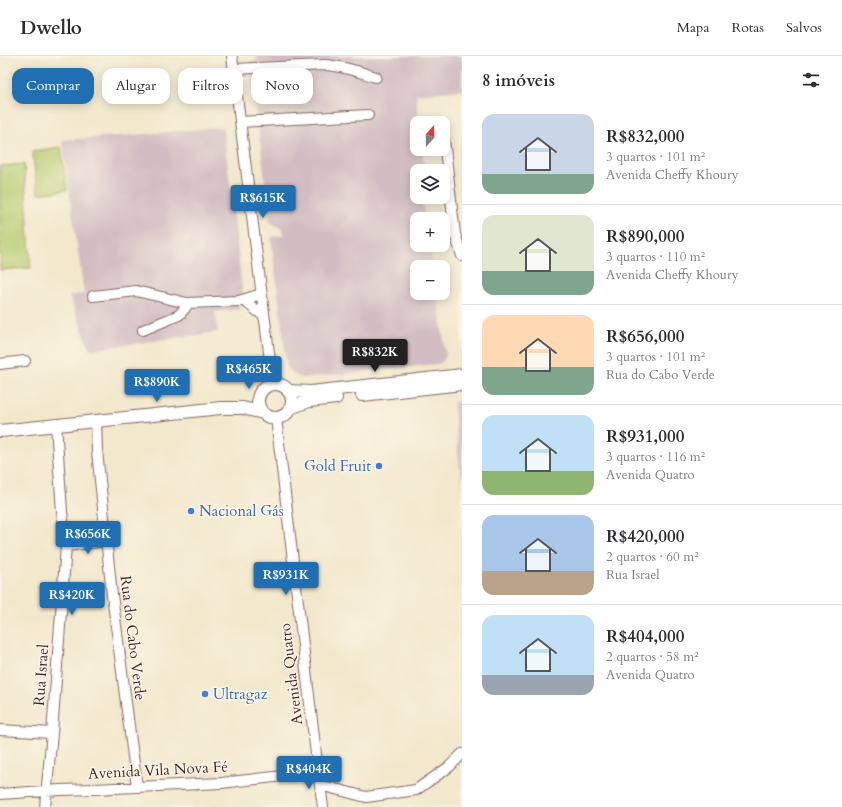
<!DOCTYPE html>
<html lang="pt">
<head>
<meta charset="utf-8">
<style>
  :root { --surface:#fff; --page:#f7f7f7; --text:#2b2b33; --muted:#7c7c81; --line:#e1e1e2; --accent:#1f6fb2 }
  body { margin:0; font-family:Cardo,serif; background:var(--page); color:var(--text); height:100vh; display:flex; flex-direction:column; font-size:15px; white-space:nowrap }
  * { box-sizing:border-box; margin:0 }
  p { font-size:13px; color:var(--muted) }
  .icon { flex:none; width:22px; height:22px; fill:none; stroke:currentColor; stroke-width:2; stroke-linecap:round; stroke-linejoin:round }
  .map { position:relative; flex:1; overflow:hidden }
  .sheet { display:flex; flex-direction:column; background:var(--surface); width:380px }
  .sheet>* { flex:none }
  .hud { position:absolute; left:12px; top:12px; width:380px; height:36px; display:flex; gap:8px }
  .needle { width:26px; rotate:20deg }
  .tools { position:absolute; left:410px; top:60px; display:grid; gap:8px }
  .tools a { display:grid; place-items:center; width:40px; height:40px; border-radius:8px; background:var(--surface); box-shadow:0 2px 10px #0003; font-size:20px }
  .price { position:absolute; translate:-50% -34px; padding:0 9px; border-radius:4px; background:var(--accent); color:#fff; font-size:13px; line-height:26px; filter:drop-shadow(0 1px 2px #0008) }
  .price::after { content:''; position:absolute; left:50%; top:24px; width:12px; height:9px; margin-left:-6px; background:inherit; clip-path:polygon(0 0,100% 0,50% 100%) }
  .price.on { background:#222; color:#fff }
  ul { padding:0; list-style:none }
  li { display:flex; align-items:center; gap:12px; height:100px; padding:0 20px }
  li+li { border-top:1px solid var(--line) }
  li span { display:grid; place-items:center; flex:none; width:112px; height:80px; border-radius:12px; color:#555 }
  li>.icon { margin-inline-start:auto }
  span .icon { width:48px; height:48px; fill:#fffc; stroke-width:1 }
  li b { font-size:17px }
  h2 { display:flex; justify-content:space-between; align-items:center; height:48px; padding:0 20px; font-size:17px }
  .chip { padding:0 14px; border-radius:12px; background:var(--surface); box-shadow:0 2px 10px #0003; font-size:14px; line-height:36px }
  .chip.on { background:var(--accent); color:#fff }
  header { display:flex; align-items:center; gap:24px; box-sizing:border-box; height:56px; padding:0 20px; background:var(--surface); border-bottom:1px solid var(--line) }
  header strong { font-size:19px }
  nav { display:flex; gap:22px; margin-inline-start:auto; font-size:14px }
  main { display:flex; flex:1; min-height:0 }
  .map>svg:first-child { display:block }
</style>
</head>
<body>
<header>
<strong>Dwello</strong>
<nav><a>Mapa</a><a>Rotas</a><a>Salvos</a></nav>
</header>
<main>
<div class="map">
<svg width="462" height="751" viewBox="0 0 462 751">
  <rect width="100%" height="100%" fill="#fcf5e5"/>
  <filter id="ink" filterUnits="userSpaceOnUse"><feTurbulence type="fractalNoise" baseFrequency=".025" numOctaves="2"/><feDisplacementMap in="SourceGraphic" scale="8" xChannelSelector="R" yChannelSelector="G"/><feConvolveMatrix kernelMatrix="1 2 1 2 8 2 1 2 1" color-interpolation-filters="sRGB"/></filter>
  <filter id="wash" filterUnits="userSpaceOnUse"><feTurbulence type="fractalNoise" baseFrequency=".012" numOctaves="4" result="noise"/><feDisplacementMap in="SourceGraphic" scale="16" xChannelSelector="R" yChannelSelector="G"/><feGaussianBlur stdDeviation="0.9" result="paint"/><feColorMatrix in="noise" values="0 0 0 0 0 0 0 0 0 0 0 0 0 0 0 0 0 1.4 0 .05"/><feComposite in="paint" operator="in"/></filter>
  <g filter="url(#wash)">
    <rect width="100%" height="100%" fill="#f2e8cc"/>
    <!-- industrial -->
    <path fill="#d2bec2" d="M257,0H462V34L416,38L419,67H417V93H422L425,115H417V141H422L425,163H417V189H429L433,211H417V237H437L446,300L442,306L438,308L303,322L296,320L287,311L271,181L283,179V174L270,166L250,5L257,4Z
      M223,71L243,239L238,241L240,253L215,256L218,276L90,294L69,240L84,238L62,84L133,79Z
      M462,345V433L453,346Z"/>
    <!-- green -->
    <path fill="#b6cc70" stroke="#80764e" d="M61,91L67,134L38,138L32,95Z
      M24,108L31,212L0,214V110Z"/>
  </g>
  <g filter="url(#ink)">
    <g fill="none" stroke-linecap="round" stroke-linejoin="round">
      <defs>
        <path id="minor" d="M232,0L273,329
          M234,13L325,9C343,10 359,16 376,21
          M240,66L368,59
          M444,84L455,178L462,200
          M93,240L136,235L187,247L239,245L261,238
          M243,244L264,260
          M143,274L179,259L186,251L187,247
          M0,308L25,305
          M276,362L318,715L323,751
          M96,365L97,395L112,539L137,731
          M66,490L107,485
          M0,674L52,677
          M320,729L366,741L416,734L449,711L462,698
          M0,738L60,734L94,733L221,727L292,719L318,715
          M45,751L52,677L66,490L62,456L56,369"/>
        <path id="major" d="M258 345a17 17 0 1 1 34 0a17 17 0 1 1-34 0Z
          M288,335L311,336L462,319
          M362,339L462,328
          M290,352L309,345L336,342
          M0,375L221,352H243L263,357"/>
      </defs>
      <!-- minor casing -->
      <use href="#minor" stroke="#856563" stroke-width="12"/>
      <!-- major casing -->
      <use href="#major" stroke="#856563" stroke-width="14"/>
      <!-- minor -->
      <use href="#minor" stroke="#fff" stroke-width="10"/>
      <!-- major -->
      <use href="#major" stroke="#fff" stroke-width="12"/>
    </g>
  </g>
  <!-- markers -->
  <g fill="#3f7fe0" stroke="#fcf5e5" stroke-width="1.5">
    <circle cx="379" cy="410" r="4"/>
    <circle cx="191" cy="455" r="4"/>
    <circle cx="205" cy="638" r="4"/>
  </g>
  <g text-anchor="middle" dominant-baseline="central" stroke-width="3" stroke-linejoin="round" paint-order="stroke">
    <!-- shop labels -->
    <g font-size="15" fill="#366cbe" stroke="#fcf5e5" text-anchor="start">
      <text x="371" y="410" text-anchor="end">Gold Fruit</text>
      <text x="199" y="455">Nacional Gás</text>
      <text x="213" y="638">Ultragaz</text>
    </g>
    <!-- street labels -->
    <g font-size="15" fill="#4a1f2b" stroke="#fcf5e5">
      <text transform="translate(133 582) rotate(83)">Rua do Cabo Verde</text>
      <text transform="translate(291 618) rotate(-97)">Avenida Quatro</text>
      <text transform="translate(41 619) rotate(-86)">Rua Israel</text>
      <text transform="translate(158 714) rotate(-3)">Avenida Vila Nova Fé</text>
    </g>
  </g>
</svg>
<div class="tools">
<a><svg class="needle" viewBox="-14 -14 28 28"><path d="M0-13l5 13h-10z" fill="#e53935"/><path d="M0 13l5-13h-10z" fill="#7c7c81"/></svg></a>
<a><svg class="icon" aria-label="layers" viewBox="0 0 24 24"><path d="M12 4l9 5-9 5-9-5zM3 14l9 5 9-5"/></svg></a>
<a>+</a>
<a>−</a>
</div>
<b class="price" style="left:263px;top:163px">R$615K</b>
<b class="price on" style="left:375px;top:317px">R$832K</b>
<b class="price" style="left:249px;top:334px">R$465K</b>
<b class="price" style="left:157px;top:347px">R$890K</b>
<b class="price" style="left:88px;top:499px">R$656K</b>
<b class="price" style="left:286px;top:540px">R$931K</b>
<b class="price" style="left:72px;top:560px">R$420K</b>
<b class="price" style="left:309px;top:734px">R$404K</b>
<div class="hud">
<a class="chip on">Comprar</a>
<a class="chip">Alugar</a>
<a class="chip">Filtros</a>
<a class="chip">Novo</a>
</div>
</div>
<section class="sheet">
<h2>8 imóveis<svg class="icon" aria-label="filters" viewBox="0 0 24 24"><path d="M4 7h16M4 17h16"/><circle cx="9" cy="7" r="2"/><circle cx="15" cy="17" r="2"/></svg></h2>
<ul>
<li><span style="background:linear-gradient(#c9d6e8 75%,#7fa58c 0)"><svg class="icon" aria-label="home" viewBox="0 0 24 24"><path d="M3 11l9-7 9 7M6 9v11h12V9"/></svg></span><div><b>R$832,000</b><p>3 quartos · 101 m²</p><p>Avenida Cheffy Khoury</p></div></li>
<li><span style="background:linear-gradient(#dfe7d0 70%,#7fa58c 0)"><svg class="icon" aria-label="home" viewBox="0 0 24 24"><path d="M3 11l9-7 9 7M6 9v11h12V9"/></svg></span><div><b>R$890,000</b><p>3 quartos · 110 m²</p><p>Avenida Cheffy Khoury</p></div></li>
<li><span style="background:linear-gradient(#ffd9b3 65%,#7fa58c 0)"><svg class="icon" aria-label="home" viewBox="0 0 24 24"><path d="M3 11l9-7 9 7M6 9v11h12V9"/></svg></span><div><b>R$656,000</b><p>3 quartos · 101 m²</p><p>Rua do Cabo Verde</p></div></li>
<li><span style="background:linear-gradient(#bfe0f5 70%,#8fb573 0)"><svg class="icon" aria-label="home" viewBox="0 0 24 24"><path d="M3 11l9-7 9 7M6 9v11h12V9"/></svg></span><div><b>R$931,000</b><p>3 quartos · 116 m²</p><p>Avenida Quatro</p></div></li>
<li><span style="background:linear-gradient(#a9c7e8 70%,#b9a48a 0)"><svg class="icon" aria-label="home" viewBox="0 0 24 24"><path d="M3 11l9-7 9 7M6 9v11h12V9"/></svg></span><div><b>R$420,000</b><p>2 quartos · 60 m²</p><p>Rua Israel</p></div></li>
<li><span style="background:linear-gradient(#bfe0f5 75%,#9aa5b1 0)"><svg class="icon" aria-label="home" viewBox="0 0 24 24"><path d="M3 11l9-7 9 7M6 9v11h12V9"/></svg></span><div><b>R$404,000</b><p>2 quartos · 58 m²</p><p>Avenida Quatro</p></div></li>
</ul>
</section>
</main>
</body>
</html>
